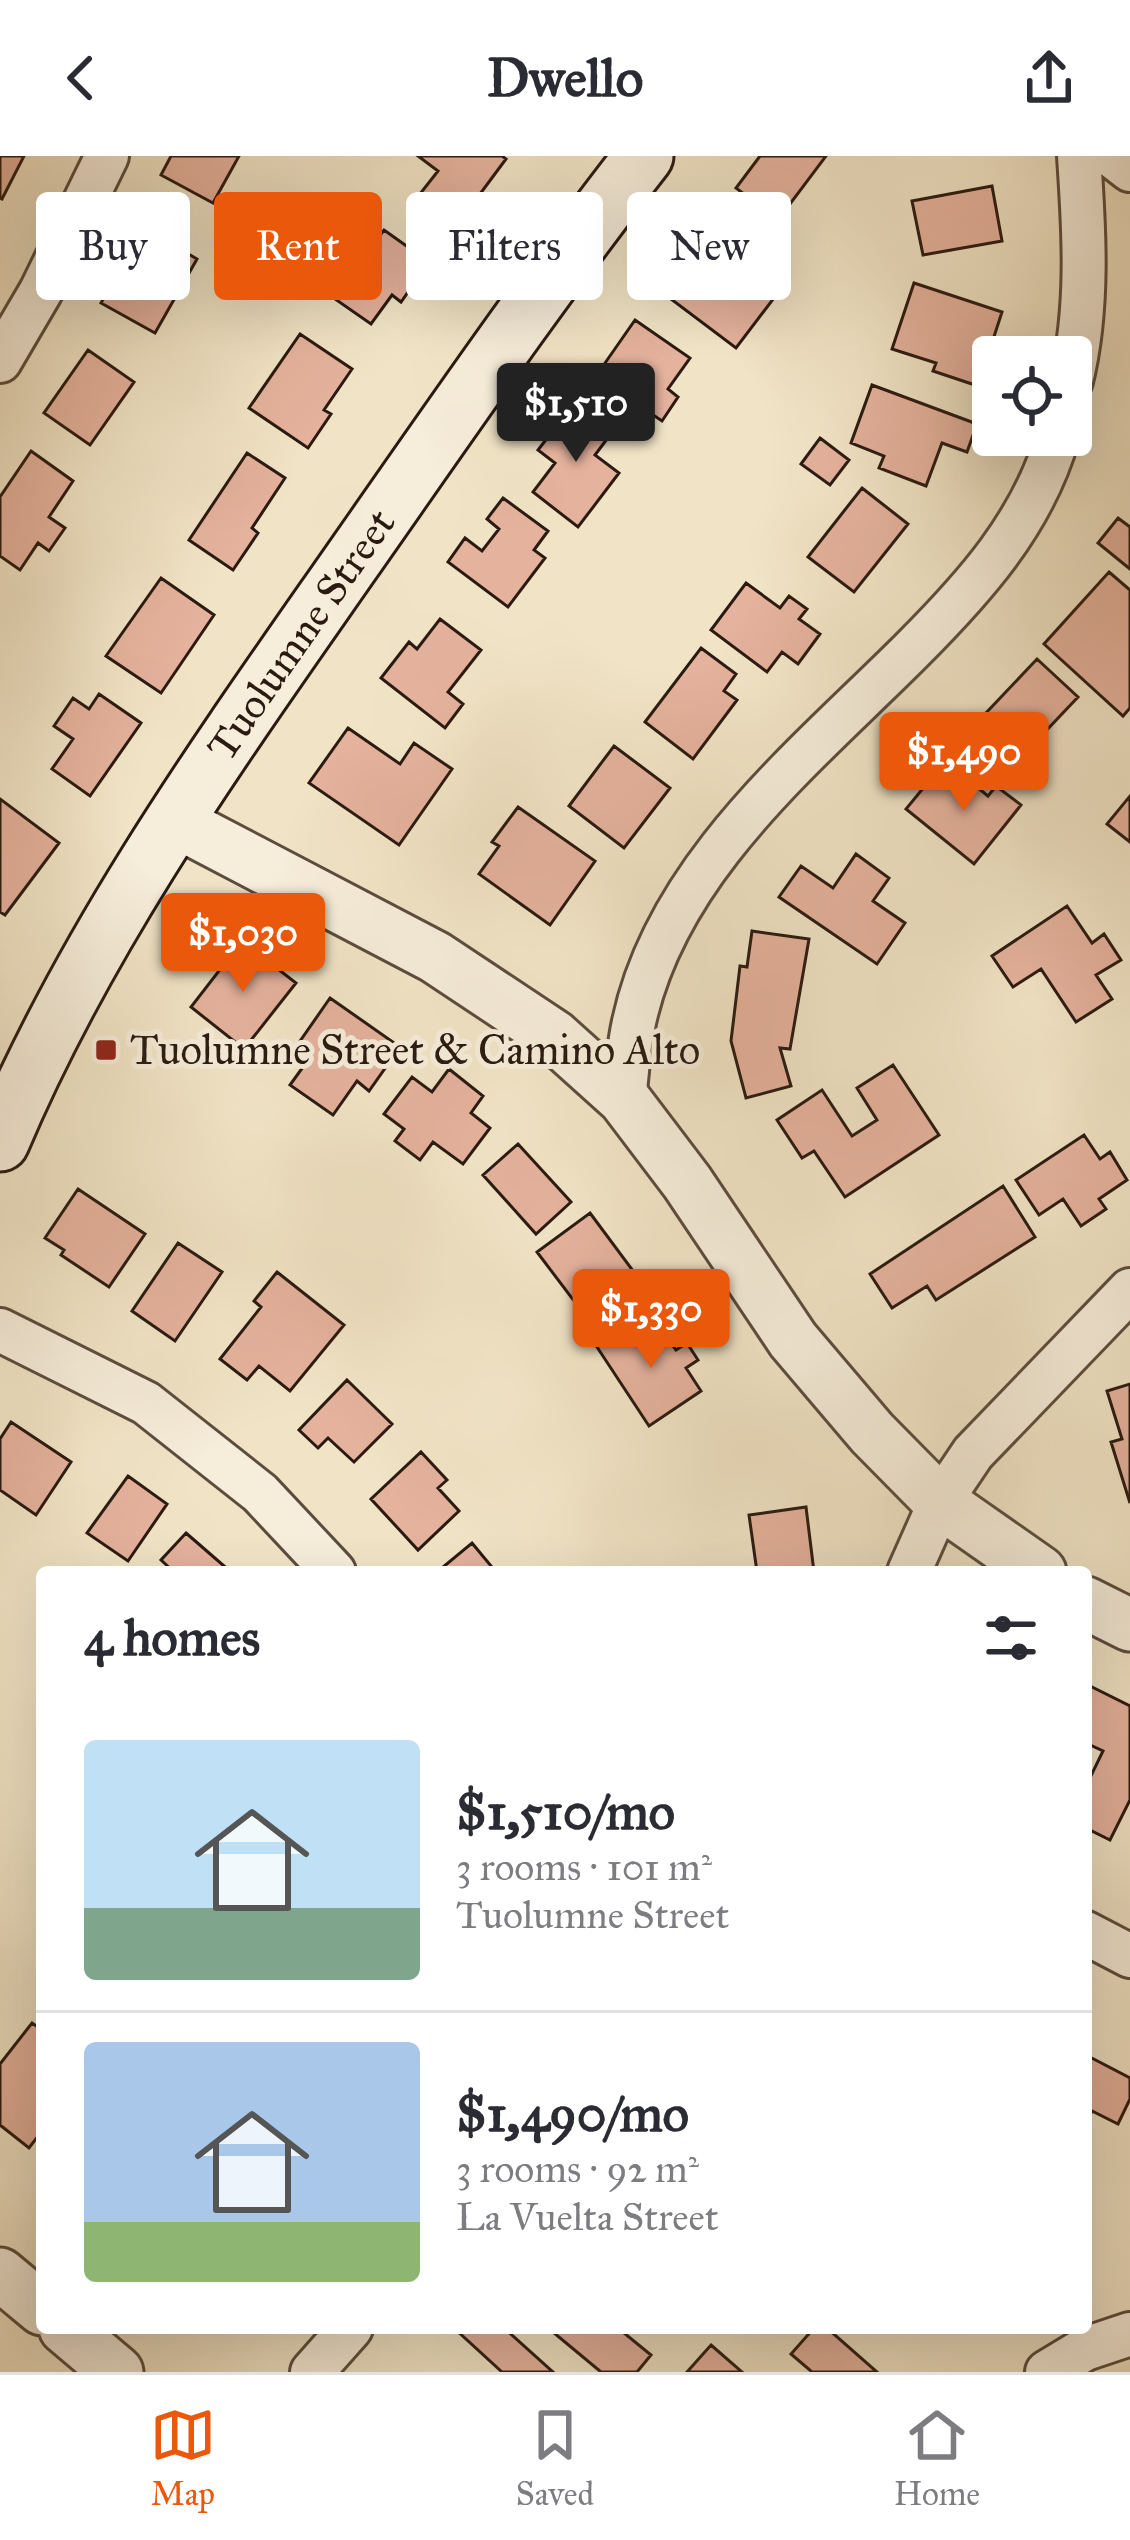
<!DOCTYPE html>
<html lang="en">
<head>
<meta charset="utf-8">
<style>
  :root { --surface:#fff; --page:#f2f2f3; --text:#2b2b33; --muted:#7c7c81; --line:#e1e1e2; --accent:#ea580c }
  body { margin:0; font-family:"IM FELL Great Primer",serif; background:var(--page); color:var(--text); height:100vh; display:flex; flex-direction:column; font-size:45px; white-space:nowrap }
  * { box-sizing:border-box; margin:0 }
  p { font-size:39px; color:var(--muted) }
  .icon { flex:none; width:66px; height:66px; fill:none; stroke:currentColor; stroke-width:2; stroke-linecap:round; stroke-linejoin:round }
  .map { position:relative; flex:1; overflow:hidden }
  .sheet { position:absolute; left:36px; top:1410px; width:1056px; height:768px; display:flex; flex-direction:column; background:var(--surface); border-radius:12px; box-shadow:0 12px 48px #0002 }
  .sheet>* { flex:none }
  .hud { position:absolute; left:36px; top:36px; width:1059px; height:108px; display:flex; gap:24px }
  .controls { position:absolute; left:972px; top:180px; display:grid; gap:24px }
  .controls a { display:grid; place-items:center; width:120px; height:120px; border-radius:12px; background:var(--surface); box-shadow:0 12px 48px #0002; font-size:60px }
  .price { position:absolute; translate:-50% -102px; padding:0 27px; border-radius:12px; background:var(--accent); color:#fff; font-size:39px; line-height:78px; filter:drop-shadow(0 3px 6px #0008) }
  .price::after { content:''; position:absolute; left:50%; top:72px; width:36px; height:27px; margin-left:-18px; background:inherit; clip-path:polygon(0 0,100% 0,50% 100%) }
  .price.on { background:#222; color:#fff }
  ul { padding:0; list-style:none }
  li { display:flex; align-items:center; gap:36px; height:300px; padding:0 48px }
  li+li { border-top:3px solid var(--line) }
  li span { display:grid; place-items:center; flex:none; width:336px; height:240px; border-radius:12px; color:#555 }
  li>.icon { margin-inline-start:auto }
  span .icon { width:144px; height:144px; fill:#fffc; stroke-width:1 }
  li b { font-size:51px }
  h2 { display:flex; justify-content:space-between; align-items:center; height:144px; padding:0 48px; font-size:51px }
  .pill { padding:0 42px; border-radius:12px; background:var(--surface); box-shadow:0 12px 48px #0002; font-size:42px; line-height:108px }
  .pill.on { background:var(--accent); color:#fff }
  header { display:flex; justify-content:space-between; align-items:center; height:156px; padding:0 48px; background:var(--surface); font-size:54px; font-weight:700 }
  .menu { display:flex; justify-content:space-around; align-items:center; height:168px; border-top:3px solid var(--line); background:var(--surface); font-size:33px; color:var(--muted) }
  .menu a { display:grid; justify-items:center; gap:6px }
  .menu .on { color:var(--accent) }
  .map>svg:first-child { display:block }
</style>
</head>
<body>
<header><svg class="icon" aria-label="back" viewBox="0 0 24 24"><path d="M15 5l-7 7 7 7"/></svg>Dwello<svg class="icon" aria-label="share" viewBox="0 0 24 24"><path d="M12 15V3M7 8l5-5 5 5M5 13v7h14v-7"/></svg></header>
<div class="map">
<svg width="1130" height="2216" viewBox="0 0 1130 2216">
  <rect width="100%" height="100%" fill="#f1e4c6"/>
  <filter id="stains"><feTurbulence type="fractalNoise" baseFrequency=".00167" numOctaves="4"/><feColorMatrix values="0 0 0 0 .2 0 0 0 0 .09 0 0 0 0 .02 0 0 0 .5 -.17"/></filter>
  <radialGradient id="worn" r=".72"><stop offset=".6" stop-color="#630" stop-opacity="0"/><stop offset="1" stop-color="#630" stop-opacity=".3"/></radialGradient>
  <!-- building -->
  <path fill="#e5b29d" stroke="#2a1a11" stroke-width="3" d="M0,0H24L2,43L0,42Z
    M171,0H239L213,47L161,19Z
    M418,0H502L506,3L454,73L416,43L438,15Z
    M760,0H826L778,64L736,32Z
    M992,30L1002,85L923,99L912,45Z
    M144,72L197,103L155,177L101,147Z
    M384,74L429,106L401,146L392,139L371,168L335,143Z
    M704,87L728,106L715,122L737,138L755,114L780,134L736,192L655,131L678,101L688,108Z
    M914,127L1002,156L978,230L933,215L936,207L892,193Z
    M635,164L690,202L668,233L678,241L662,265L596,220Z
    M300,178L352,213L324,254L331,258L308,292L249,252Z
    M88,194L134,226L90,289L44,257Z
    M872,229L977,268L967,296L942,287L926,330L879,312L884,300L851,287Z
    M575,246L613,275L595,299L619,317L578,371L533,336L555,307L538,294Z
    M820,282L849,304L830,329L801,308Z
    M31,295L73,325L49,361L65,372L49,395L38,387L20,414L0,400V341Z
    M247,297L285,322L252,372L258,377L233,414L189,384Z
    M862,332L908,368L854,436L808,401Z
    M503,342L548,375L534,394L545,402L508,451L448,406L465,382L482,395L499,373L487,363Z
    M1118,362L1130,371V413L1098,387Z
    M1109,416L1130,434V552L1123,560L1044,488Z
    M161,422L214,459L161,537L106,500Z
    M746,427L780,452L789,440L807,453L799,463L820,478L798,508L782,496L767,516L711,474Z
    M440,463L481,494L448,536L463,548L445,572L381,522L409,486L417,493Z
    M701,492L736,518L724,535L737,544L693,603L645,566Z
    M1037,503L1078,541L1007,616L967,577Z
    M99,538L141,567L90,640L52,613L73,583L54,570L73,542L89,553Z
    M348,572L400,608L414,587L452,613L399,689L309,627Z
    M614,590L670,632L624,692L569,650Z
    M954,612L988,640L996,630L1021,649L974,708L906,653L929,625L938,632Z
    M1130,640V686L1107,668Z
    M0,643L59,687L5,759L0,756Z
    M518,651L595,705L550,769L479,718L499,690L492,686Z
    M856,698L889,722L873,745L905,767L877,808L779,741L801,710L833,732Z
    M1067,750L1092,787L1104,778L1121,804L1096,819L1112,843L1076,866L1041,813L1013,831L992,800Z
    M752,775L809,783L790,893L780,892L791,930L746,942L731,885L740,810L747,811Z
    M242,785L296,827L244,893L191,851Z
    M330,842L400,891L369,935L357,925L333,959L290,929L303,911L289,901Z
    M893,909L939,979L845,1041L814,995L802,1002L777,964L822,934L852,980L877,964L857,932Z
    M449,913L483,940L471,957L490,972L463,1008L433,986L420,1004L395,985L404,973L384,958L412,921L432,936Z
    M1084,979L1100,1003L1110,996L1127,1024L1099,1043L1106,1053L1081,1070L1063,1043L1039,1059L1016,1024Z
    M518,988L571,1046L536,1078L483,1019Z
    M1003,1030L1035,1081L936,1144L927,1130L892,1152L870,1118Z
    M78,1033L145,1078L109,1131L61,1099L64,1094L45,1082Z
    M590,1057L645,1131L593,1170L537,1096Z
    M178,1087L222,1116L175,1185L132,1155Z
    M277,1116L344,1169L290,1235L259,1210L247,1224L220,1203L261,1151L254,1145Z
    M626,1167L641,1189L662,1175L676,1194L687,1187L698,1204L686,1212L701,1235L649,1270L595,1188Z
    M347,1224L392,1268L354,1306L328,1282L318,1292L299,1274Z
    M1130,1228V1347L1111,1286L1122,1283L1107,1235Z
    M11,1266L71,1306L36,1359L0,1334V1283Z
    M421,1296L447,1324L438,1332L459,1355L418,1394L371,1343Z
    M128,1320L167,1348L128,1405L87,1377Z
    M806,1351L814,1416H757L749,1359Z
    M186,1377L231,1416H174L161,1404Z
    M472,1387L496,1416H437Z
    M1086,1528L1130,1550V1644L1110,1684L1086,1672V1630L1103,1595L1086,1587Z
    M32,1867L42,1874V1975L29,1992L0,1969V1908Z
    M1086,1899L1130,1922V1943L1118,1968L1092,1955L1086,1967Z
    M454,2172H504L553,2216H502Z
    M548,2172H618L651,2199L637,2216H601Z
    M814,2172H827L877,2216H812L791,2198Z
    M711,2189L742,2216H687Z"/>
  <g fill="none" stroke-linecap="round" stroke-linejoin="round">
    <defs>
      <path id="minor" d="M1112,0L1130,14
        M0,205L41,135L107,0
        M1071,225C1089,153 1084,73 1079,0
        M624,943C627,920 628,895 633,871C664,714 804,602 911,495C974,432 1033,367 1058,279
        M0,1174L146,1247L260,1337L334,1416
        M909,1416L940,1346L973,1297L1130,1134
        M1086,1777L1130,1800
        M312,2216L351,2172
        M1047,2216L1085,2193L1130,2178"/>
      <path id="tertiary" d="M175,665L435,801L554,880L624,943L687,1026L793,1184L872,1277L940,1346L1040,1416
        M1086,1447L1130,1469
        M0,2118L42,2153
        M65,2172L117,2216"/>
      <g id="secondary">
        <path id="s1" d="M0,986C88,777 223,590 352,405C448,268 541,132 644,0"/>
      </g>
    </defs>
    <!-- minor casing -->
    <use href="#minor" stroke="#5c4c3e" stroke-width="48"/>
    <!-- tertiary casing -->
    <use href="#tertiary" stroke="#5c4c3e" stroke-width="57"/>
    <!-- secondary casing -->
    <use href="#secondary" stroke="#2a1a11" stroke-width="63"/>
    <!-- minor -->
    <use href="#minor" stroke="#f6edda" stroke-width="42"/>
    <!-- tertiary -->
    <use href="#tertiary" stroke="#f6edda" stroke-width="51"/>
    <!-- secondary -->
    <use href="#secondary" stroke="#f6edda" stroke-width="57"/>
  </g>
  <!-- markers -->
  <rect fill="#8f2418" stroke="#f6edda" stroke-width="4.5" x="94" y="882" width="24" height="24" rx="6"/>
  <g text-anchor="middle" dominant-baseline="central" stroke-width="10" stroke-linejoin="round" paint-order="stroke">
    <!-- street labels -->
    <g font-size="42" fill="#2a1a11" stroke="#f6edda">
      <text stroke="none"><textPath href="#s1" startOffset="591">Tuolumne Street</textPath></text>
    </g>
    <!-- poi labels -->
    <g font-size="42" fill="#2a1a11" stroke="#f6edda" text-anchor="start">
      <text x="130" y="894">Tuolumne Street &amp; Camino Alto</text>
    </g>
  </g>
  <rect width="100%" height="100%" filter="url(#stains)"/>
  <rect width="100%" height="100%" fill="url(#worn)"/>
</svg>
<div class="controls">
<a><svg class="icon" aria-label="locate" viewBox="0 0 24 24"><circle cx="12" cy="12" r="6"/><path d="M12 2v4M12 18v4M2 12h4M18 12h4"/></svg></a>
</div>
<b class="price on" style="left:576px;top:309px">$1,510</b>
<b class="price" style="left:964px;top:658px">$1,490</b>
<b class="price" style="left:243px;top:839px">$1,030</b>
<b class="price" style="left:651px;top:1215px">$1,330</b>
<div class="hud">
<a class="pill">Buy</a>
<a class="pill on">Rent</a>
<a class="pill">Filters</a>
<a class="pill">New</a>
</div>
<section class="sheet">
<h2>4 homes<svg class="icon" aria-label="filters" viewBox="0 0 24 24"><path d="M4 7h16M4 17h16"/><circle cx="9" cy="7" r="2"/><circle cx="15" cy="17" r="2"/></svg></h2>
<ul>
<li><span style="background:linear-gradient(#bfe0f5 70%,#7fa58c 0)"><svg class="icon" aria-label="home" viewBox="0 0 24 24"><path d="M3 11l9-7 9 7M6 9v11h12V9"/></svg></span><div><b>$1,510/mo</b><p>3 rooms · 101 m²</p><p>Tuolumne Street</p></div></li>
<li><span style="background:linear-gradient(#a9c7e8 75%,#8fb573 0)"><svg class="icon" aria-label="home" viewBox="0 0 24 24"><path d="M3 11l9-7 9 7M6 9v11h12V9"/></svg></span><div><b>$1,490/mo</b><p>3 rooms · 92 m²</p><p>La Vuelta Street</p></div></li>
</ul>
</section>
</div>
<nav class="menu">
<a class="on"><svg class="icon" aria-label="map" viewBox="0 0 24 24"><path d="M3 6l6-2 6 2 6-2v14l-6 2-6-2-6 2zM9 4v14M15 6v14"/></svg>Map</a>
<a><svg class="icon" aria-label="saved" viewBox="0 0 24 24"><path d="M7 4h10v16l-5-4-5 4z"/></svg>Saved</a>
<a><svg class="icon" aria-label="home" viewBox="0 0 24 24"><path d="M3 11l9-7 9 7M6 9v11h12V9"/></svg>Home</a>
</nav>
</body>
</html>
